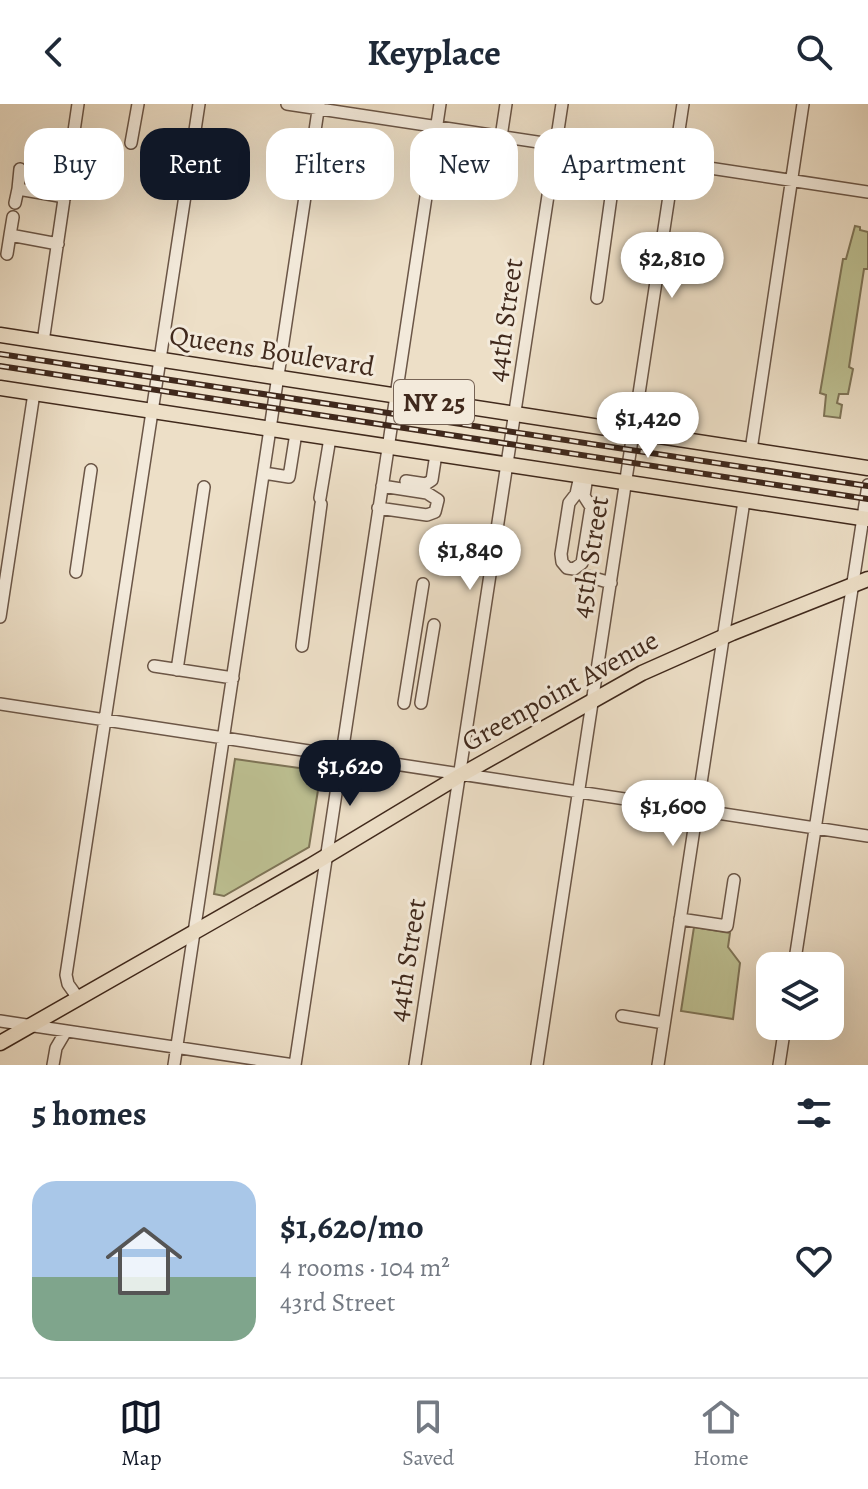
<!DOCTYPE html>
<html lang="en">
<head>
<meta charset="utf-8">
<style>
  :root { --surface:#fff; --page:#f2f2f3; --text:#1f2937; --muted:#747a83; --line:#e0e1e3; --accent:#111827 }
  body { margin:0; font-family:Alegreya,serif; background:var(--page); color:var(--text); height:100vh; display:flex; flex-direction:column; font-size:30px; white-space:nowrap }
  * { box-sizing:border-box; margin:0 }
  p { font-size:26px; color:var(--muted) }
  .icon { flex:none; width:44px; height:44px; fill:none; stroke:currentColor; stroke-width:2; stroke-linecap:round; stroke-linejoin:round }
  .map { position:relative; height:961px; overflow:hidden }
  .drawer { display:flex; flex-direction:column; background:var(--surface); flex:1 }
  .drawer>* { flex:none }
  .banner { position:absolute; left:24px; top:24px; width:820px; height:72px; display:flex; gap:16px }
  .controls { position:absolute; left:756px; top:848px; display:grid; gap:16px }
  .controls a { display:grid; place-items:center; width:88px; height:88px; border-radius:16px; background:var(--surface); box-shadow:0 8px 32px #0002; font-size:40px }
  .price { position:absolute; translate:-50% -68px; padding:0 18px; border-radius:28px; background:#fff; color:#222; font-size:26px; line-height:52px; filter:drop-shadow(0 2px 4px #0008) }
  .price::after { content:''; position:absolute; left:50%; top:48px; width:24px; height:18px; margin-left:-12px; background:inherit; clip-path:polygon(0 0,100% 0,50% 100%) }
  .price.selected { background:var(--accent); color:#fff }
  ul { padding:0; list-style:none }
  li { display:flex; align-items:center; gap:24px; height:200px; padding:0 32px }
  li span { display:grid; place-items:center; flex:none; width:224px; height:160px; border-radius:24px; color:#555 }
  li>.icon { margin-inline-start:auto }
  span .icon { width:96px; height:96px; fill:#fffc; stroke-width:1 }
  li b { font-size:34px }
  h2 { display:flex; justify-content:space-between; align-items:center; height:96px; padding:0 32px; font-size:34px }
  .tag { padding:0 28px; border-radius:24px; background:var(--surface); box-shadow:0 8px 32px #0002; font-size:28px; line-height:72px }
  .tag.selected { background:var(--accent); color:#fff }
  header { display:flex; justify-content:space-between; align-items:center; height:104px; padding:0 32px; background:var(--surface); font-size:36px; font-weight:600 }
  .tab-bar { display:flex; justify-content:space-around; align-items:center; height:112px; border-top:2px solid var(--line); background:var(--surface); font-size:22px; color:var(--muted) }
  .tab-bar a { display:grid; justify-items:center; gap:4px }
  .tab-bar .selected { color:var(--accent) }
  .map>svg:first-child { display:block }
</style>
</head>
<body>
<header><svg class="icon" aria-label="back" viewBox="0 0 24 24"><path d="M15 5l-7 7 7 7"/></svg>Keyplace<svg class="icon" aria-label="search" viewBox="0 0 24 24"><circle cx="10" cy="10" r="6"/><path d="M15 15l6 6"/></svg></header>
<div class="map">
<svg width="868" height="961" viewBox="0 0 868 961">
  <rect width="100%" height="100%" fill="#eddfc7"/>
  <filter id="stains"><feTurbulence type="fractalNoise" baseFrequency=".0025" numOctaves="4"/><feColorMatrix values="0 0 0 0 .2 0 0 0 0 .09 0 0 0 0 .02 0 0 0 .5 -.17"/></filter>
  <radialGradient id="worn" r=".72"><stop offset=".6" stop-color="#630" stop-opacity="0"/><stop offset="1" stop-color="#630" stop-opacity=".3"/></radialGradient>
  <!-- green -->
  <path fill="#bdc092" stroke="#7e7457" stroke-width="2" d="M855,122L860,123V126L868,128V165H864L849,263L853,265L848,290H839L837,299L842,301L840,314L824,312L826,291L820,289L843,155H846Z
    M235,655L321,667L309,743L224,792L214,790Z
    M694,823L730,829L728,843L740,859L733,915L681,907Z"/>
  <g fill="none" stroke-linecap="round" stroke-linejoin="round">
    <defs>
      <path id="minor" d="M287,0L868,88
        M501,33L506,0
        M131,39L138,0
        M20,65L18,85L65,93
        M15,99L18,85
        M13,113L10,131L58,140
        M7,150L10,131
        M597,194L617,50
        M43,238L78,0
        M751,346L803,0
        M264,369L289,373L296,329
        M580,372L576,390L569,399L561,450L562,458L567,464L574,465L582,459L591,403L584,392L587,373
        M406,377L426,380L432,376L436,350
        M320,394L330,334
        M378,404L427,411L435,408L438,396L427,389L382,382
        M76,468L91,366
        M587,472L611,479
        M0,513L34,289
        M302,542L321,400
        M154,562L233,574
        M177,566L204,383
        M404,599L423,480
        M421,599L434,521
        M0,600L868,732
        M680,815L727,822L734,776
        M794,862L868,381
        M78,894L68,880L66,871L199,0
        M622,912L664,919
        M0,917L294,961
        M53,961L56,944L66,927
        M174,961L319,0
        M295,961L440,0
        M415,961L562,0
        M537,961L683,0
        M658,961L744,397
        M779,961L785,922"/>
      <path id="major" d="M0,231L868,364
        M0,284L868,415
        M0,939L310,762L461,671L642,569L732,529L868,475"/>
    </defs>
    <!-- minor casing -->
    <use href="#minor" stroke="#6b5647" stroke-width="14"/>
    <!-- major casing -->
    <use href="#major" stroke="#40291c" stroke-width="17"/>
    <!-- minor -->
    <use href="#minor" stroke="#f3eadb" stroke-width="11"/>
    <!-- major -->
    <use href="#major" stroke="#eddfc7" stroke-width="14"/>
    <defs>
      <path id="rail" d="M0,250L868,382
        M0,262L868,395"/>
    </defs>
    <!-- rail casing -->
    <use href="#rail" stroke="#40291c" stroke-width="6"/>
    <!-- rail -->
    <use href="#rail" stroke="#f3eadb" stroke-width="3" stroke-dasharray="9" stroke-linecap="butt"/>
  </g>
  <g text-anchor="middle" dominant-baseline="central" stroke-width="6" stroke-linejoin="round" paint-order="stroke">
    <!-- shield labels -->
    <rect fill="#f3eadb" stroke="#766355" stroke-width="2" x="394" y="276" width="80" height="44" rx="6"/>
    <g font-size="26" font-weight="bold" fill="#40291c">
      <text x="434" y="298">NY 25</text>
    </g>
    <!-- street labels -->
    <g font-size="28" fill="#40291c" stroke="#f3eadb">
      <text transform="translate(505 216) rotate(-82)">44th Street</text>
      <text transform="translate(272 247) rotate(9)">Queens Boulevard</text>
      <text transform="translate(590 453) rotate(-81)">45th Street</text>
      <text transform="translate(560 587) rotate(-29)">Greenpoint Avenue</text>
      <text transform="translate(407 856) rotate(-81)">44th Street</text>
    </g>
  </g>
  <rect width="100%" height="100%" filter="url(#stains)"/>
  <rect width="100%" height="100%" fill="url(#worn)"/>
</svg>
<div class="controls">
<a><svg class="icon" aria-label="layers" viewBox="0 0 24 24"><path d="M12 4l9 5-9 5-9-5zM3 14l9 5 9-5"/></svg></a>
</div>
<b class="price" style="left:672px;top:196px">$2,810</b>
<b class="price" style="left:648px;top:356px">$1,420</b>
<b class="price" style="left:470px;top:488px">$1,840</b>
<b class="price selected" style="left:350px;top:704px">$1,620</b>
<b class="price" style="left:673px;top:744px">$1,600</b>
<div class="banner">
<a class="tag">Buy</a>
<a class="tag selected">Rent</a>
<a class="tag">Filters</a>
<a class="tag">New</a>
<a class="tag">Apartment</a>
</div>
</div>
<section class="drawer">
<h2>5 homes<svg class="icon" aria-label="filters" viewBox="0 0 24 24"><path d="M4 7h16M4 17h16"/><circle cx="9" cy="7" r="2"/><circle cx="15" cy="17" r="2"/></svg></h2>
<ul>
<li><span style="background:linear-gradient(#a9c7e8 60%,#7fa58c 0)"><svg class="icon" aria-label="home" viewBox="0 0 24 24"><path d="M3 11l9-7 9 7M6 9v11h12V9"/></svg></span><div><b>$1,620/mo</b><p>4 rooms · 104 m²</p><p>43rd Street</p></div><svg class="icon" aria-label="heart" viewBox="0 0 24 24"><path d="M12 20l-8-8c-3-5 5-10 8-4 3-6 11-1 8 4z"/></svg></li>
</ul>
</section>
<nav class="tab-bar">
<a class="selected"><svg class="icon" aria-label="map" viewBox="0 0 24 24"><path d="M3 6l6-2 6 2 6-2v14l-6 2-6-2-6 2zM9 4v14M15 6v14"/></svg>Map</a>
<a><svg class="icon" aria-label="saved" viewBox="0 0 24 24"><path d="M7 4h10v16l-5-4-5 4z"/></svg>Saved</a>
<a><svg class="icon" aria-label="home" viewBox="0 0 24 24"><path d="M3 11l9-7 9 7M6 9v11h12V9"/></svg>Home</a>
</nav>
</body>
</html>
